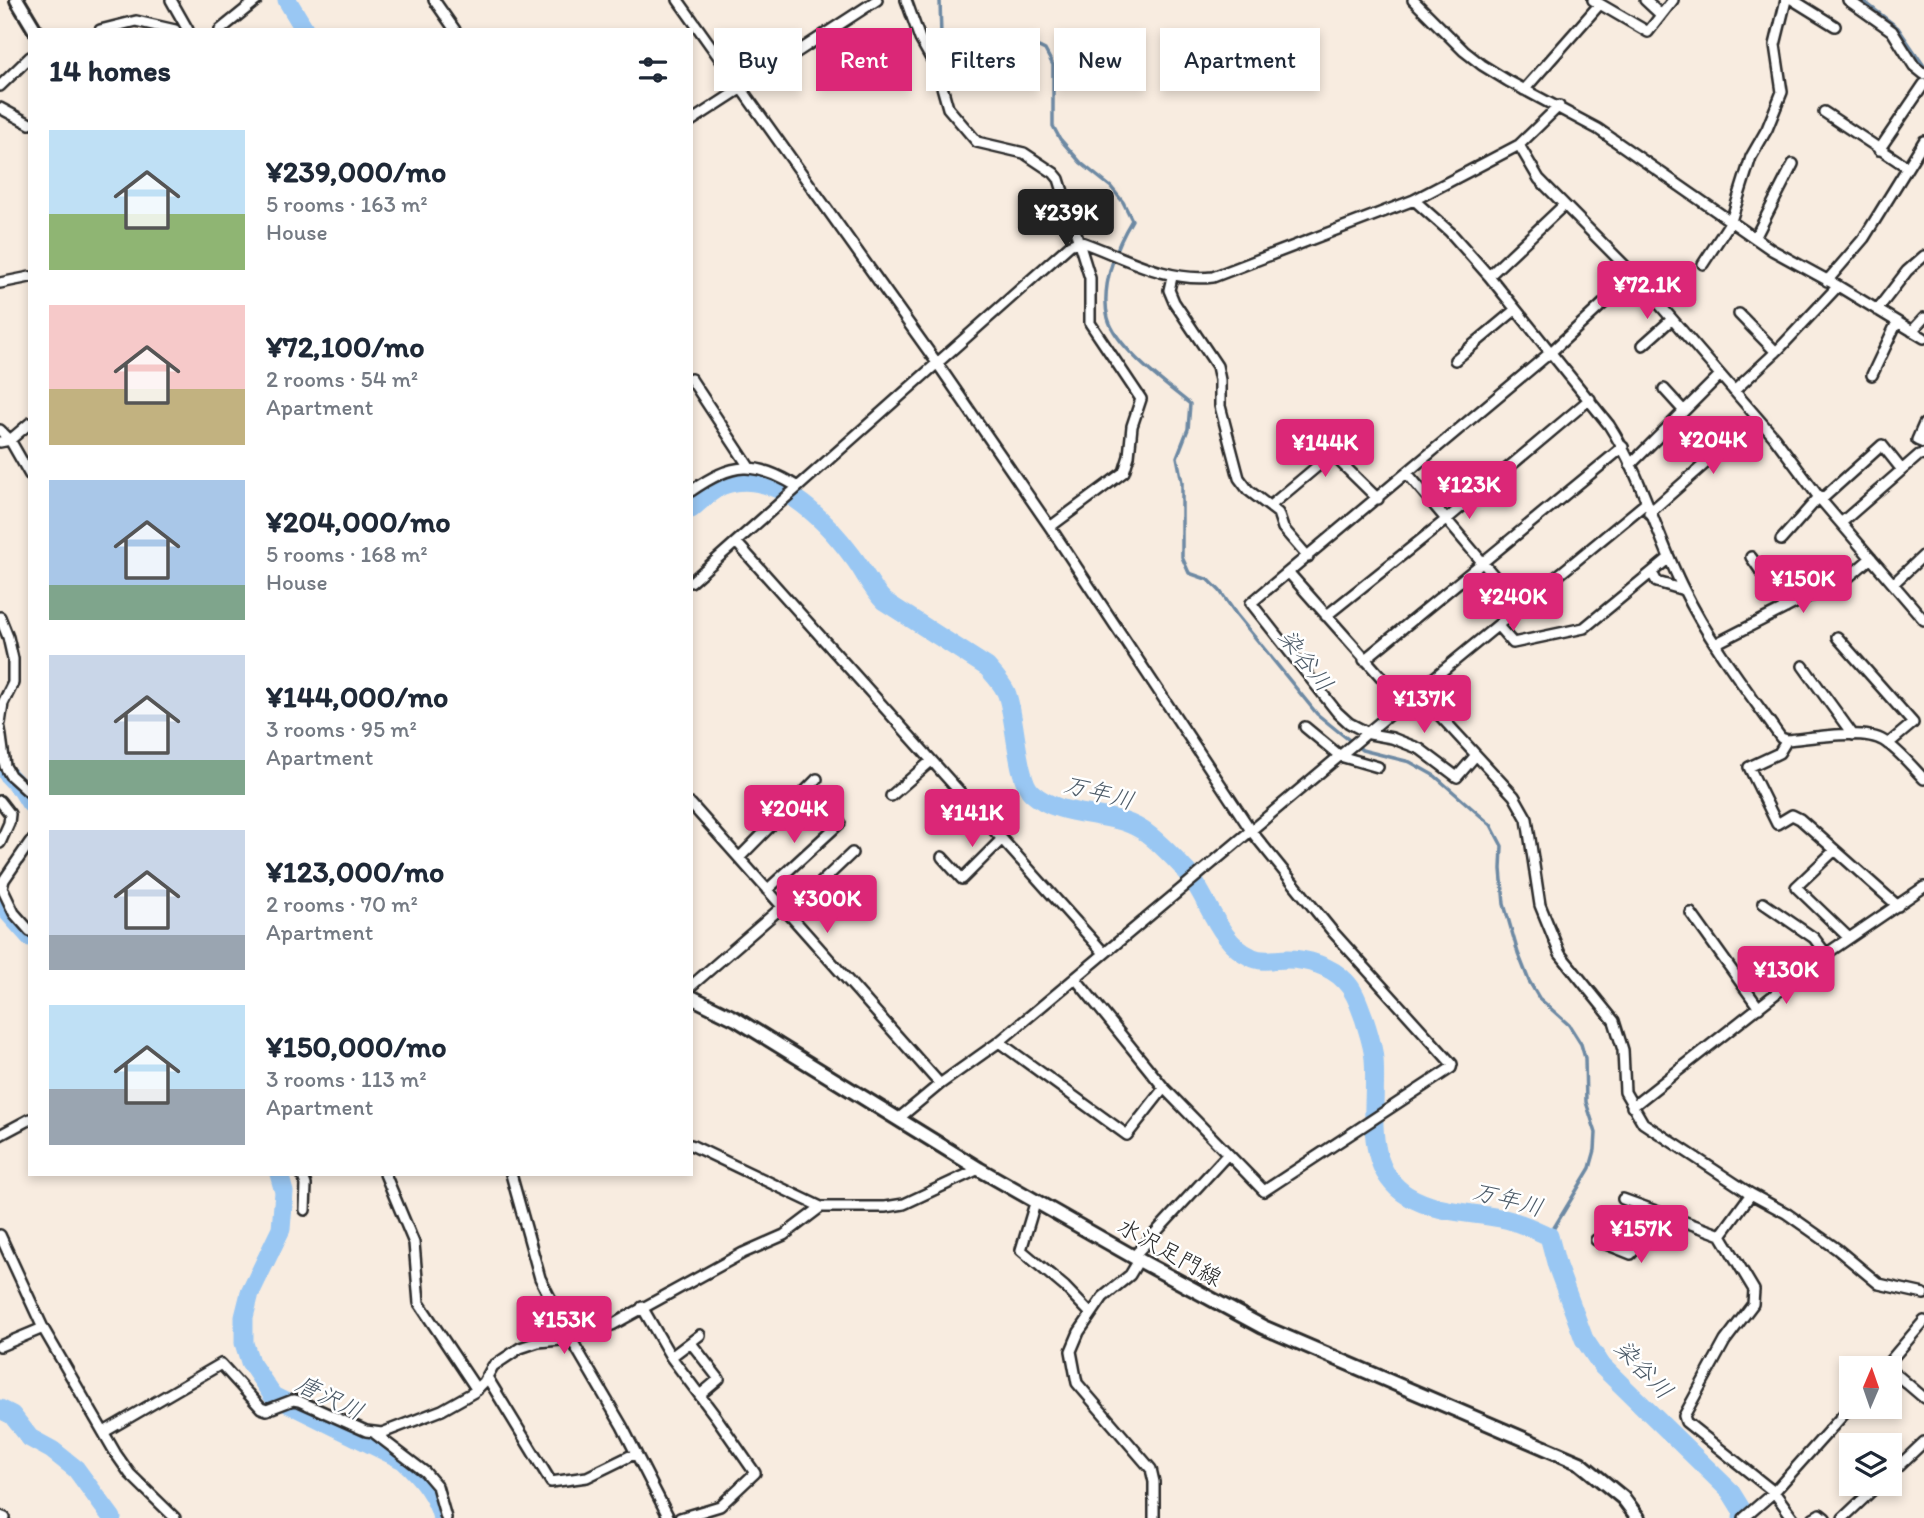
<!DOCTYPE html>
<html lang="en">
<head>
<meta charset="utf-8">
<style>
  :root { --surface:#fff; --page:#f6f6f7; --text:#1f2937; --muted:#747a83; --accent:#db2777 }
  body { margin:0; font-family:Itim,"Klee One",sans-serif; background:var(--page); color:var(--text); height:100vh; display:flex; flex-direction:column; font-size:26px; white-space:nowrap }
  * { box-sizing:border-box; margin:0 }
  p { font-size:23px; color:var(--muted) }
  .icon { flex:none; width:38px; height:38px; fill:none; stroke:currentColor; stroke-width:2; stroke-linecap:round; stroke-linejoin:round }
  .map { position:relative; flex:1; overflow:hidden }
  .side { position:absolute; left:28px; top:28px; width:665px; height:1148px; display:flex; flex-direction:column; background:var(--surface); border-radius:0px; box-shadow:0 4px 10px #0003 }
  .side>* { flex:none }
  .banner { position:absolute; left:714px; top:28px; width:665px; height:63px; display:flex; gap:14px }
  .needle { width:46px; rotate:2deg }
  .buttons { position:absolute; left:1839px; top:1356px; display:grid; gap:14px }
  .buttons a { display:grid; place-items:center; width:63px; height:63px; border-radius:0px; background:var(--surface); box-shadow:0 4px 10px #0003; font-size:35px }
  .price { position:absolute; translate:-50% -60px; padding:0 16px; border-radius:7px; background:var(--accent); color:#fff; font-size:23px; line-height:46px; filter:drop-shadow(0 2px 4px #0008) }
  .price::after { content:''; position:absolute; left:50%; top:42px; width:21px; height:16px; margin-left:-10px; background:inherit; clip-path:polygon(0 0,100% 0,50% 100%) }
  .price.on { background:#222; color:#fff }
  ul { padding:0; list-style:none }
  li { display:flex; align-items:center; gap:21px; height:175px; padding:0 21px }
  li span { display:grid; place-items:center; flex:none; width:196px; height:140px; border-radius:0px; color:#555 }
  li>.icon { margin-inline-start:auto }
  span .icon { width:84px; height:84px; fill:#fffc; stroke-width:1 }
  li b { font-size:30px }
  h2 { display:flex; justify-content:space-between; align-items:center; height:84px; padding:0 21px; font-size:30px }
  .tag { padding:0 24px; border-radius:0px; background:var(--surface); box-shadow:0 4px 10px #0003; font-size:24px; line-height:63px }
  .tag.on { background:var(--accent); color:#fff }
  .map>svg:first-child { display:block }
</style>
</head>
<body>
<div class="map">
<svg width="1924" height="1518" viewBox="0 0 1924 1518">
  <rect width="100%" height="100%" fill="#f8ece0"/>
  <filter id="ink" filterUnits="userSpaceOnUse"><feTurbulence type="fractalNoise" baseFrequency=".0143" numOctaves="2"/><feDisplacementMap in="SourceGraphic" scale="14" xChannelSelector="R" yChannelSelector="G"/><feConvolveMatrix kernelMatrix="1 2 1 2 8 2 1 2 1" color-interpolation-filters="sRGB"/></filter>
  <g filter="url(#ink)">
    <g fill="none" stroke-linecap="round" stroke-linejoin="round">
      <!-- stream -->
      <path stroke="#6d89a3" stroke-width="3.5" d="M940,0L941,37L946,48C977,64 1013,31 1045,50L1053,65V126L1060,139L1081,163L1111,187L1123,202L1132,220C1116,246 1100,287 1108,318C1116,348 1167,385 1190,404L1188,429L1177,457L1182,482V557L1189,573L1209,580L1220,591L1236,614L1317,714L1339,732L1362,750L1410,762L1435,776L1491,825L1502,846L1501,869L1504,904L1518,953L1529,981L1539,998L1569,1025L1581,1044L1585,1058L1586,1102L1596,1133L1595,1150L1590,1168L1549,1236
        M1862,0L1898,28L1924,66"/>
      <!-- river -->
      <path stroke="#99c7f3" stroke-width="19" d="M287,0L305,30
        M691,509C701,501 710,491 721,486C773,465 825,519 853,557C864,571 871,588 884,601L987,667C994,675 1001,682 1006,692C1016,715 1016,779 1032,793C1062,820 1109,809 1142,830C1155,838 1177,861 1188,873C1209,899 1218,942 1251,957C1262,963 1275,959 1287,959C1307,959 1331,966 1345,981C1355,991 1359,1005 1364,1018C1368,1032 1373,1045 1374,1059C1378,1106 1360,1166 1408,1196C1437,1213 1468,1212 1500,1218C1518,1221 1533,1229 1549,1236L1557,1266L1584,1339L1602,1366L1730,1491L1743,1512L1742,1518
        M8,775L22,790L30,803
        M0,897L6,910L30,937
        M279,1174L284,1192L281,1229L250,1293L244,1317V1343L250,1362L273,1396L403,1460C421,1476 436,1494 442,1518
        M0,1409L12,1415L30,1438L52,1450L76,1469L112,1518"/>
      <defs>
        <path id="street" d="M171,0L188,30
          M434,0L455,30
          M678,0L937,363L1050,527L1252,832L1333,932L1452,1064L1451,1068L1264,1191L1164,1088L1075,978
          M906,0L920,39L937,69L948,108L977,142L1024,153L1054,173L1059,179L1090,278V323L1141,399L1132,426L1129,456L1124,472L1050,527
          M1413,0L1464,51L1482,65L1508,81L1598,129L1772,250L1838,286L1924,338
          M1593,0L1648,32L1673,0
          M1645,0L1661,15
          M1793,0L1835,26
          M1848,0L1892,31L1914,66L1924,74
          M100,30L136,21L175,30
          M220,30L257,0
          M0,86L30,57
          M1524,90L1599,5
          M0,108L30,124
          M1824,112L1907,167
          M691,121L877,0
          M1519,145L1539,179L1634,275L1774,437L1821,500L1924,620
          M1879,150L1924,84
          M1414,200L1450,232L1489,276L1609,425C1642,476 1657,537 1684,590C1710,643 1747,690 1781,738L1787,740C1812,738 1864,728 1884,741C1900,751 1912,767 1924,779
          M1755,238L1793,164
          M1703,264L1731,221L1751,157L1767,129L1782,92L1775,45L1786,0
          M1489,276L1564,205
          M1172,277L1169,290L1174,302L1217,366L1220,380V406L1239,478L1248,490L1278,513L1283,528L1308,557
          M1827,281L1864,238L1924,141
          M0,283L30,277
          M1877,310L1907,271L1924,256
          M1739,314L1776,352
          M1912,331L1924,318
          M1643,345L1671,320
          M1455,360L1515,310
          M1872,375L1897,322
          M691,379L749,467
          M1664,389L1684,411
          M1734,391L1779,349L1838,286
          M1924,424L1917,440L1924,443
          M0,430L10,440L30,475
          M0,442L10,440L30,423
          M1630,465L1719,376
          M1407,473L1521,608
          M691,491C733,462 754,460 798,487
          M1821,500L1882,445L1902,470
          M1270,506L1332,454L1378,499
          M1649,513L1757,418
          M1841,523L1919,455L1924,454
          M1781,540L1819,497
          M736,542L1104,953
          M1751,557L1786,608
          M1289,573L1405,704
          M1652,573L1657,582L1684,590
          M691,582L1070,245L1079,241C1122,256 1167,283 1213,277L1414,200L1519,145L1559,106
          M1893,584L1924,555
          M1326,616L1447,519L1590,399
          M0,617L8,637L13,659V683L3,703L0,723
          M1498,626L1513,643L1584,628L1669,558
          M1837,637L1913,723L1888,744
          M1715,644L1809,596L1831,592L1871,558
          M1364,660L1623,447
          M1803,666L1853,735
          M1418,692L1514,796L1527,819L1540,905L1560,954L1614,1021L1623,1050L1625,1092L1643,1123L1751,1194L1721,1235L1754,1290L1753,1304L1725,1341L1684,1416L1686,1422L1774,1492L1793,1518
          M1305,727L1340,756L1378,767
          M0,729L5,766L10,775L30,793
          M1787,740L1779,753L1749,767L1777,824L1792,815L1800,819L1898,906
          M1476,755L1457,777L1420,749L1392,738L1370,734L1349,723L1337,712L1251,603L1551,352L1634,275
          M891,796L931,761
          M0,801L10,814L9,823L0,843
          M691,804L940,1084
          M30,842L4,880L2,888L14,913L30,931
          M1835,850L1796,887L1848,937
          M942,857L962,879L1001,840
          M739,858L817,779
          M767,890L840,823
          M1763,903L1814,938L1826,954
          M1691,913L1759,1008
          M788,914L852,853
          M691,986L782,907
          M999,1042L1127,1135L1164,1088
          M1632,1107L1826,954L1924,887
          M898,1119L940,1084L999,1042L1367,733L1646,503
          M0,1135L30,1119
          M691,1145L821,1207
          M302,1174L306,1185L305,1210
          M385,1174L414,1243L419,1303L477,1390
          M511,1174L540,1278L571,1339L622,1426L669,1518
          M1751,1194L1786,1213L1837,1249L1879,1284L1924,1294
          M1623,1199L1721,1235
          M1036,1200L1021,1250L1065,1287L1091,1314
          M0,1235L43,1328L116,1454L130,1474L175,1518
          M1596,1240L1631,1254L1664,1214
          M1133,1257L1227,1155
          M1139,1260L1130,1275L1103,1297L1079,1332L1071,1351L1077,1383L1151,1469L1154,1482V1518
          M642,1307L671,1357L716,1417L755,1473L720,1506L680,1518
          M691,1343L719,1379L700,1395
          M0,1346L43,1328
          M671,1357L700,1335
          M1884,1368L1924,1321
          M1890,1369L1924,1398
          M487,1377L551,1482L587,1477L636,1453
          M104,1432L221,1364L261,1408L267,1410L293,1400L299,1401L366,1431L382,1433L442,1410L474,1392L484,1382L493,1366L520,1348L538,1342L571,1339L612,1325L743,1253L784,1235L821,1207H885L904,1204L979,1169
          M374,1433L425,1472L437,1486L446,1518
          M1890,1474L1924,1442
          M0,1516L5,1518
          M1744,1518L1774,1492L1852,1405
          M1813,1518L1820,1514L1825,1518
          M1843,1518L1879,1484"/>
        <path id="secondary" d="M17,0L35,30
          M691,997L736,1019L979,1169L1139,1260L1263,1327L1580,1463L1623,1498L1638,1518"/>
      </defs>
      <!-- street casing -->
      <use href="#street" stroke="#2b2b2b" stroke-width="14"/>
      <!-- secondary casing -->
      <use href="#secondary" stroke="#2b2b2b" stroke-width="18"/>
      <!-- street -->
      <use href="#street" stroke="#fff" stroke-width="9"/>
      <!-- secondary -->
      <use href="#secondary" stroke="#fff" stroke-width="12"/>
    </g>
  </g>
  <g text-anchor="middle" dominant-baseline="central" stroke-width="5" stroke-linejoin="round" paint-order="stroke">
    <!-- street labels -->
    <g font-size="23" fill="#2b2b2b" stroke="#fff">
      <text transform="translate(1170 1252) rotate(29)">水沢足門線</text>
    </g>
    <!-- water labels -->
    <g font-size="24" font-style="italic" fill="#4c5a67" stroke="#fff">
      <text transform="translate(1306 660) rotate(52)">染谷川</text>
      <text transform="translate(1099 792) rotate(15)">万年川</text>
      <text transform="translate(1508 1199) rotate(15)">万年川</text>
      <text transform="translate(1644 1369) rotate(46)">染谷川</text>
      <text transform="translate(330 1397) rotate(26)">唐沢川</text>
    </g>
  </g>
</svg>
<div class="buttons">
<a><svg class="needle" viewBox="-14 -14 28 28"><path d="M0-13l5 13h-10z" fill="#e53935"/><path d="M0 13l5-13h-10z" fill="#747a83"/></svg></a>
<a><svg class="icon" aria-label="layers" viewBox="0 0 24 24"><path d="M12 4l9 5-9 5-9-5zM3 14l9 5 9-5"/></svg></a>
</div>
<b class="price on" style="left:1066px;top:249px">¥239K</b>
<b class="price" style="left:1647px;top:321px">¥72.1K</b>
<b class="price" style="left:1713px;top:476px">¥204K</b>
<b class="price" style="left:1325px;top:479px">¥144K</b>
<b class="price" style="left:1469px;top:521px">¥123K</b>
<b class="price" style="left:1803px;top:615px">¥150K</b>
<b class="price" style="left:1513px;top:633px">¥240K</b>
<b class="price" style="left:1424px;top:735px">¥137K</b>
<b class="price" style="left:794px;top:845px">¥204K</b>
<b class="price" style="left:972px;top:849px">¥141K</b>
<b class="price" style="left:827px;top:935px">¥300K</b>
<b class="price" style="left:1786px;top:1006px">¥130K</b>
<b class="price" style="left:1641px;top:1265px">¥157K</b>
<b class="price" style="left:564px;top:1356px">¥153K</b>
<div class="banner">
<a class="tag">Buy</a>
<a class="tag on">Rent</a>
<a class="tag">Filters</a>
<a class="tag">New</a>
<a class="tag">Apartment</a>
</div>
<section class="side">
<h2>14 homes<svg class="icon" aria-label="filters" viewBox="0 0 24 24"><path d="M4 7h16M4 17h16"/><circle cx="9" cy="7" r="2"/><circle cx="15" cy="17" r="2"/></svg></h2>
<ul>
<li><span style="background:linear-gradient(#bfe0f5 60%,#8fb573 0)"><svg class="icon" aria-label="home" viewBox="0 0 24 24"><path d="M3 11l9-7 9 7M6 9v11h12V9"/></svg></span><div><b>¥239,000/mo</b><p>5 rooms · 163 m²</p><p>House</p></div></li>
<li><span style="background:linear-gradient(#f6c9c9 60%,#c2b280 0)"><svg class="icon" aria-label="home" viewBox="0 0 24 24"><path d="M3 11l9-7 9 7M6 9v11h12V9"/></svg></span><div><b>¥72,100/mo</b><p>2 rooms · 54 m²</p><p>Apartment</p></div></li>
<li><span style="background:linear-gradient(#a9c7e8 75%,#7fa58c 0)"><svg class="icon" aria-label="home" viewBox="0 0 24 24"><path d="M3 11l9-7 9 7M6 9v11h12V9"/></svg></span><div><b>¥204,000/mo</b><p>5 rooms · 168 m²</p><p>House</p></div></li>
<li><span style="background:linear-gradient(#c9d6e8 75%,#7fa58c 0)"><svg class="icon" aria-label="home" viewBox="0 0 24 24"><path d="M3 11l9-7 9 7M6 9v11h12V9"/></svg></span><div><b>¥144,000/mo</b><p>3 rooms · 95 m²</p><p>Apartment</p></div></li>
<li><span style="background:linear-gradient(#c9d6e8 75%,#9aa5b1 0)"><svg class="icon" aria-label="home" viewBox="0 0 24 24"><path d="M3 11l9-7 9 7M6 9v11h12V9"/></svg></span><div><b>¥123,000/mo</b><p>2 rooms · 70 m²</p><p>Apartment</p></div></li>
<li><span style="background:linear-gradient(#bfe0f5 60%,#9aa5b1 0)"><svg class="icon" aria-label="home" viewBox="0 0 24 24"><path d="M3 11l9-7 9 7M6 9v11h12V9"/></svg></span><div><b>¥150,000/mo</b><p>3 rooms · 113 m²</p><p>Apartment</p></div></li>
</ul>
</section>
</div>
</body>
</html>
